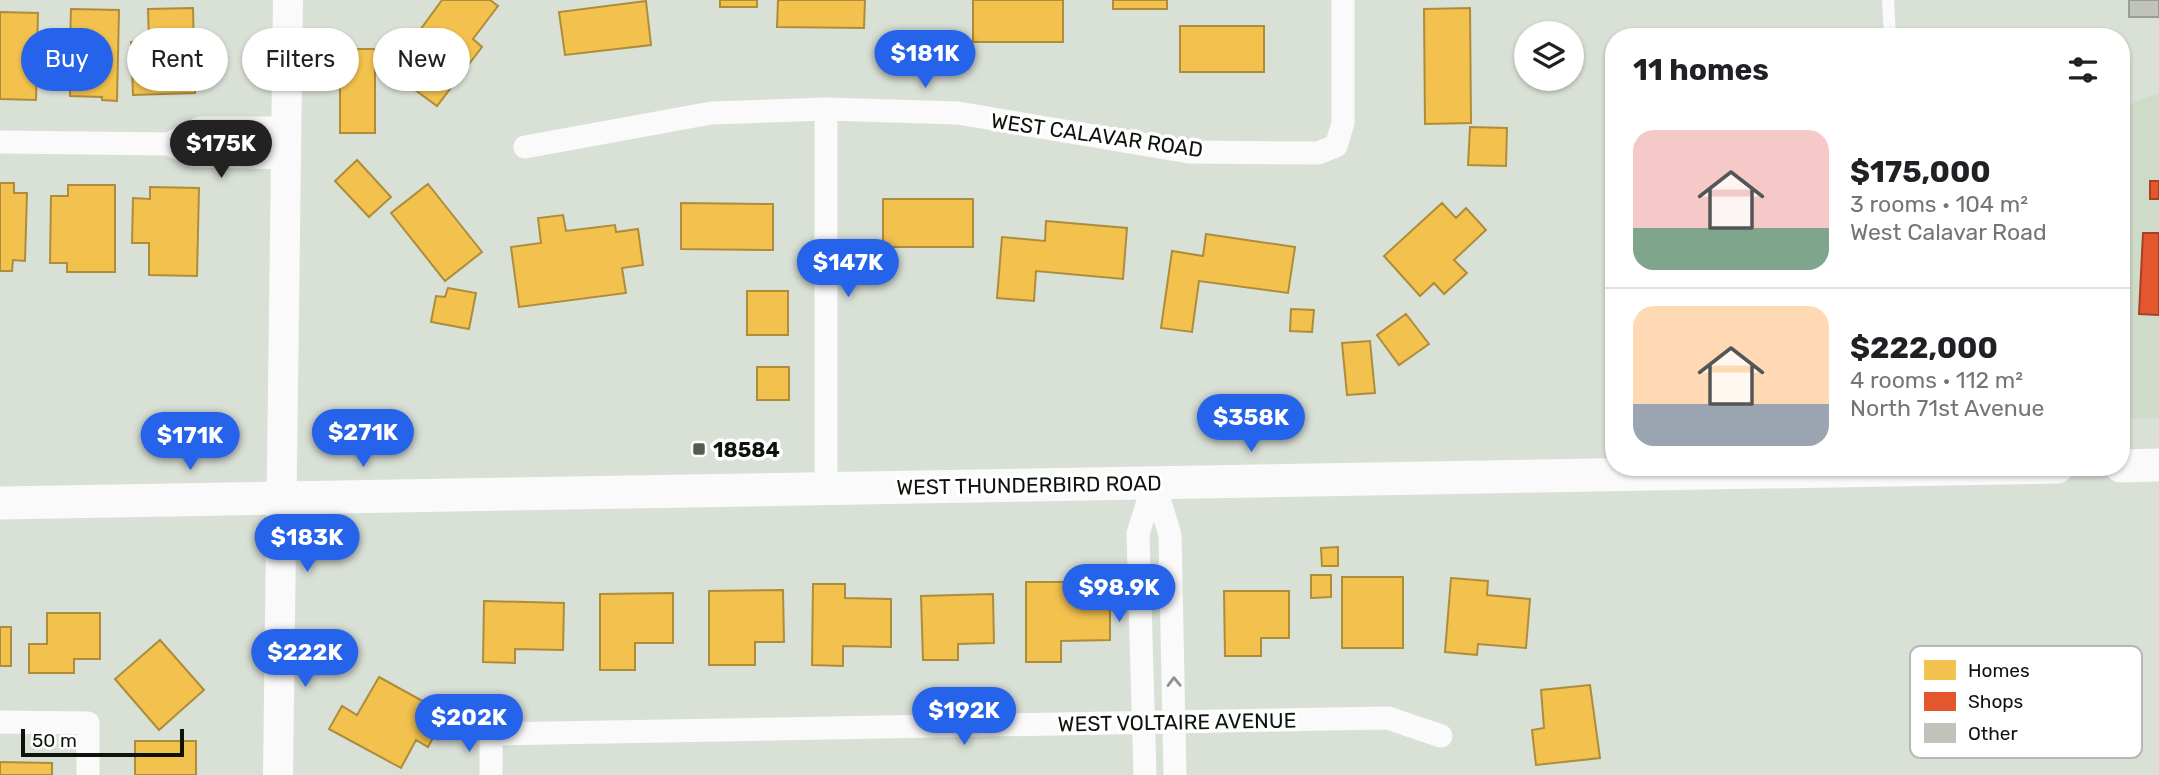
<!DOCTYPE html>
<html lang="en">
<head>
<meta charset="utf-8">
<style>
  :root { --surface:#fff; --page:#f2f2f2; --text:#202124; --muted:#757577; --line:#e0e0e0; --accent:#2563eb }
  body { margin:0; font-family:Rubik,sans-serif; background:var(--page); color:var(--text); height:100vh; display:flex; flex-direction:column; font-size:26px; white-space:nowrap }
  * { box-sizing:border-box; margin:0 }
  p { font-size:23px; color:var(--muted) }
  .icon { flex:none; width:38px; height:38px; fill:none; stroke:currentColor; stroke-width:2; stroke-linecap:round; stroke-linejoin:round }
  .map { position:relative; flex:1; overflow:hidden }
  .drawer { position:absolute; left:1605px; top:28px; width:525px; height:448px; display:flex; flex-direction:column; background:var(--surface); border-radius:28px; box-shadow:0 2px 5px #0004 }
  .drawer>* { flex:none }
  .hud { position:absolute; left:21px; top:28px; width:665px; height:63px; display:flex; gap:14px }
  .controls { position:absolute; left:1514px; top:21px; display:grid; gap:14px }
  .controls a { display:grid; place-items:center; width:70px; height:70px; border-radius:50%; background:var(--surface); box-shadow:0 2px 5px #0004; font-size:35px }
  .scale { position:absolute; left:21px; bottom:18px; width:163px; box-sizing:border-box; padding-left:7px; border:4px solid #0e130c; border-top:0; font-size:19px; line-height:24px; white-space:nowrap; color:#0e130c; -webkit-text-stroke:5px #fff; paint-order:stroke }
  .price { position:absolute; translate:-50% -60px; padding:0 16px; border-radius:24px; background:var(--accent); color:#fff; font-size:23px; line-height:46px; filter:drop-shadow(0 2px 4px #0008) }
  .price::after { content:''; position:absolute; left:50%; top:42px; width:21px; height:16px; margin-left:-10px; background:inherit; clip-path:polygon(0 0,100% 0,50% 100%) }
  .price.current { background:#222; color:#fff }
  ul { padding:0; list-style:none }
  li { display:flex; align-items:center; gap:21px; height:175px; padding:0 28px }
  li+li { border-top:2px solid var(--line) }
  li span { display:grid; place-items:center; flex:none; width:196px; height:140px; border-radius:21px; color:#555 }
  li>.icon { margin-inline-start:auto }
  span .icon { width:84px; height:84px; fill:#fffc; stroke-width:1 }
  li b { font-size:30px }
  h2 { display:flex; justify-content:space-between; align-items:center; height:84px; padding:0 28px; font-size:30px }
  .pill { padding:0 24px; border-radius:32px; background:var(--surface); box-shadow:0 2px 5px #0004; font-size:24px; line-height:63px }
  .pill.current { background:var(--accent); color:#fff }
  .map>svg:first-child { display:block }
</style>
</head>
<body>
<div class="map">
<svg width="2159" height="775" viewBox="0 0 2159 775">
  <rect width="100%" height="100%" fill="#d9e0d6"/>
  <!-- built -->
  <path fill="#cfdbc9" d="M2159,93V418L2121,419V108Z"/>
  <!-- homes -->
  <path fill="#f2c14e" stroke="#ae8d3a" stroke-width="2" d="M442,0H490L498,6L473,39L482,47L437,106L376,61L398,31L412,41Z
    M720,0H757V7H720Z
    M778,0H865L864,28L777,27Z
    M973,0H1063V42H973Z
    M1113,0H1167V9H1113Z
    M646,1L651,45L565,55L559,12Z
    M193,8L195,93L133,95L131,42L149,41L148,9Z
    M1470,8L1471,123L1425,124L1424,9Z
    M71,9L119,10L117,101L102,100V97L70,96V88L54,87L55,43L70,44Z
    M0,12L38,13L36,100L0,99Z
    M1180,26H1264V72H1180Z
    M340,49H375V133H340Z
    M1470,127L1507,128L1506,166L1468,165Z
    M357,160L391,197L369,217L335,181Z
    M0,183H14V193H27L25,261L13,260L12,271H0Z
    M428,184L482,252L445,281L391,213Z
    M68,185H115V272H67V263H50L51,196H68Z
    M150,187L199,188L197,276L149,275V243H132L133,198L150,199Z
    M883,199H973V247H883Z
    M681,203L773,204V250L681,249Z
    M1442,203L1456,218L1466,208L1486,230L1454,260L1467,273L1444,294L1434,283L1420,296L1384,256Z
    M563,215L566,231L615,225L616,232L638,229L643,265L622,268L626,293L519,307L511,247L541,243L538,218Z
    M1046,221L1127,228L1123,279L1036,271L1034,301L997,298L1002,237L1045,241Z
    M1206,234L1295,247L1288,293L1199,281L1192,332L1161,328L1172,251L1203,256Z
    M448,288L476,293L469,329L431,322L436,296L445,297Z
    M747,291H788V335H747Z
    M1291,309L1314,310L1312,332L1290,331Z
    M1406,314L1429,344L1399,365L1377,335Z
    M1370,341L1375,393L1347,395L1342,343Z
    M757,367H789V400H757Z
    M1338,547V566H1322L1321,548Z
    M1311,575H1331V597L1311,598Z
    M1342,577H1403V648H1342Z
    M1451,578L1488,581L1487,595L1530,599L1526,648L1478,644L1477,655L1445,652Z
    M1026,582H1065V593L1110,592V640L1061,641V662H1026Z
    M813,584H845V598L891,599V647L843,646V666L812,665Z
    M783,590L784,642H755V665H709V591Z
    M1224,591H1289V638H1261V656H1225Z
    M673,593V643H635V670H600V594Z
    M993,594L994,643L958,644V660H923L921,596Z
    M484,601L564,603L563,650L515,649V663L483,662Z
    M47,613H100V659H74V673H29V644H47Z
    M0,627H11V666H0Z
    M160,640L204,690L159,730L115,679Z
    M379,677L446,714L428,747L416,740L401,768L329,729L342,706L357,715Z
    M1590,685L1600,758L1536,765L1532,730L1544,728L1541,690Z
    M135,741H196V775H135Z
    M0,762L52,763V775H0Z"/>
  <!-- shops -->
  <path fill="#e4572e" stroke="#a44324" stroke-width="2" d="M2150,181H2159V199H2150Z
    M2143,233H2159V315L2139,314Z"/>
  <!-- building -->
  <path fill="#c0c3ba" stroke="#9a9d94" stroke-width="2" d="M2129,0H2159V17H2129Z
    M2061,32V37H1947V34Z"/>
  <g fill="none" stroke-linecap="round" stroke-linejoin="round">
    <!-- service -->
    <path stroke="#f9faf9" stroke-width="12" d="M1888,0L1890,37"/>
    <!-- minor -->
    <path stroke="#f9faf9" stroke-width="23" d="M0,142L169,144L195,156L286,158
      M169,144L200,128H287
      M525,147L711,113L826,109L958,113L1189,152L1318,153L1336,146L1343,123V0
      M1154,482L1170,535L1175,775
      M826,490V109
      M0,722L88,723V775
      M491,775V734L1388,718L1441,736
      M1145,775L1138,534L1154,482"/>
    <!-- tertiary -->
    <path stroke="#f9faf9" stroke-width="30" d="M278,775L288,0"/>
    <!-- secondary -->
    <path stroke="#f9faf9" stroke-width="33" d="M2121,466L2159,465
      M0,503L2057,467"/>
  </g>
  <!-- one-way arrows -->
  <defs><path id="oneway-chevron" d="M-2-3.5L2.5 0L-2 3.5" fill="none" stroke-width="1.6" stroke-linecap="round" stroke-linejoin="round" transform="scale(1.75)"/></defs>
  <use stroke="#8f928e" href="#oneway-chevron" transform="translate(1174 682) rotate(-91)"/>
  <!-- markers -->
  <rect fill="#555b53" stroke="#fff" stroke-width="2.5" x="692" y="442" width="14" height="14" rx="3.5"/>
  <g text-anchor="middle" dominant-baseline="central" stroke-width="7" stroke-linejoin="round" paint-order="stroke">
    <!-- street labels -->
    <g font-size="21" fill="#0e130c" stroke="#fff">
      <text transform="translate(1097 135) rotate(8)">WEST CALAVAR ROAD</text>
      <text transform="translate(1029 485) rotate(-1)">WEST THUNDERBIRD ROAD</text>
      <text transform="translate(1177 722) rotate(-1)">WEST VOLTAIRE AVENUE</text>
    </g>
    <!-- poi labels -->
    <g font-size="21" font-weight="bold" fill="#0e130c" stroke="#fff" text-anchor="start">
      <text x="713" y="449">18584</text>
    </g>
  </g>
  <!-- legend -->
  <rect x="1910" y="646" width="232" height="112" rx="10" fill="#fff" stroke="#b7b8b6" stroke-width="2"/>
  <rect x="1924" y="660" width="32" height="20" fill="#f2c14e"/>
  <rect x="1924" y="692" width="32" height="19" fill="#e4572e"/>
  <rect x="1924" y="723" width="32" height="20" fill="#c0c3ba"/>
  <g font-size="19" fill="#0e130c">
    <text x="1968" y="677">Homes</text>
    <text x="1968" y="708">Shops</text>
    <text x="1968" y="740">Other</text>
  </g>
</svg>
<div class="controls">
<a><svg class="icon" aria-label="layers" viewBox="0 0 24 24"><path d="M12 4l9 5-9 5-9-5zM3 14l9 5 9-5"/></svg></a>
</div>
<div class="scale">50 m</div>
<b class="price" style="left:925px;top:90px">$181K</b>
<b class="price current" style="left:221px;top:180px">$175K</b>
<b class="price" style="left:848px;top:299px">$147K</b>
<b class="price" style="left:1251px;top:454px">$358K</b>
<b class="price" style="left:363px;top:469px">$271K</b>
<b class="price" style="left:190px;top:472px">$171K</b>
<b class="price" style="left:307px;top:574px">$183K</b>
<b class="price" style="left:1119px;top:624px">$98.9K</b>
<b class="price" style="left:305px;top:689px">$222K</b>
<b class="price" style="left:964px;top:747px">$192K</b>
<b class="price" style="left:469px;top:754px">$202K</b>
<div class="hud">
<a class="pill current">Buy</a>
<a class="pill">Rent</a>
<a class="pill">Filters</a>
<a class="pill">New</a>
</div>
<section class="drawer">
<h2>11 homes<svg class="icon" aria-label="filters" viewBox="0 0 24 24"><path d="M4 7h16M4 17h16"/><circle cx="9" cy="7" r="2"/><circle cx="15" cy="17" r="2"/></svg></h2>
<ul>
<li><span style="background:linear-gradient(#f6c9c9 70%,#7fa58c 0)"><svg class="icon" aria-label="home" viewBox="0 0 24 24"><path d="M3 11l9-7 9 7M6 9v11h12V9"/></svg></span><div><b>$175,000</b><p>3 rooms · 104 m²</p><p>West Calavar Road</p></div></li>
<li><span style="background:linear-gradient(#ffd9b3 70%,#9aa5b1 0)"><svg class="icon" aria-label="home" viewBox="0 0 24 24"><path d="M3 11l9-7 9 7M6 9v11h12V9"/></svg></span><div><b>$222,000</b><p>4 rooms · 112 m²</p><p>North 71st Avenue</p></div></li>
</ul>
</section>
</div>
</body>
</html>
